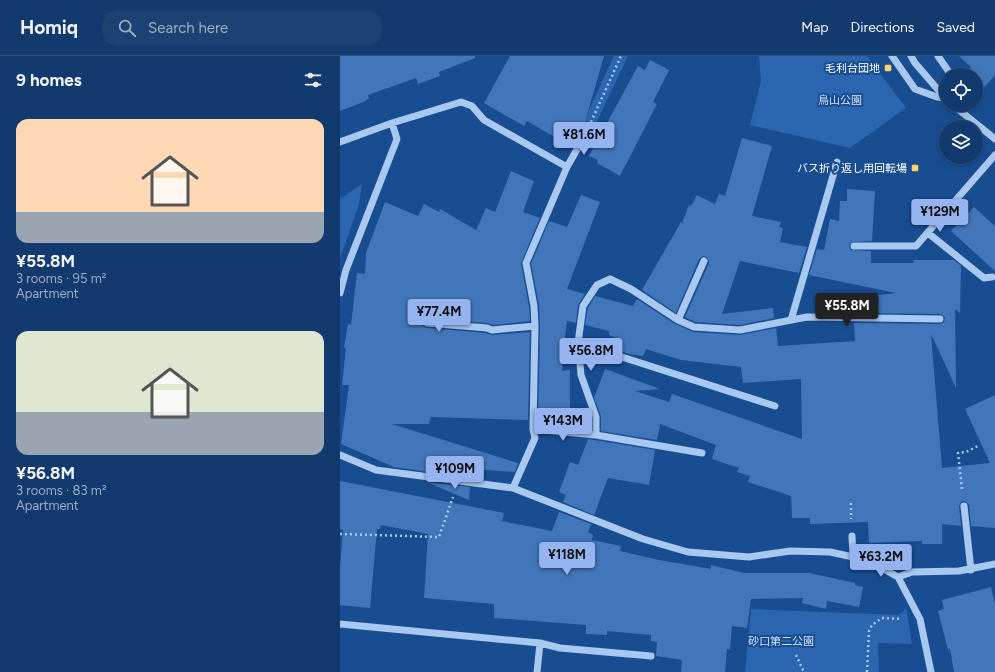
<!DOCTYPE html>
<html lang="en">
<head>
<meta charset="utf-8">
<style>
  :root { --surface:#133a6e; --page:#1c4173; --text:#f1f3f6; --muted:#9dadc2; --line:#325481; --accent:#95b2f1 }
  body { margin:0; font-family:Figtree,"Noto Sans JP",sans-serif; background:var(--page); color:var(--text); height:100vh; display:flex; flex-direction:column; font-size:15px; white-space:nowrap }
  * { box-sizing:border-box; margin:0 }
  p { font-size:13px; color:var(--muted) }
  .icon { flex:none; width:22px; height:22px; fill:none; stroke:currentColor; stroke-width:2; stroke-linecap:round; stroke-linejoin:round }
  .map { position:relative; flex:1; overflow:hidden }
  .side { display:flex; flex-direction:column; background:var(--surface); width:340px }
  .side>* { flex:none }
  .tools { position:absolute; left:599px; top:12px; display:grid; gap:8px }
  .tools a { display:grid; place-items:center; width:44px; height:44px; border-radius:50%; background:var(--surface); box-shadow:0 2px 10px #0003,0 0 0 1px var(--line); font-size:20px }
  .price { position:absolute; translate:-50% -34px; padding:0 9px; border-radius:4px; background:var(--accent); color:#111; font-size:13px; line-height:26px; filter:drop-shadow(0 1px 2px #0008) }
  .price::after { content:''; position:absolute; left:50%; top:24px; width:12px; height:9px; margin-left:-6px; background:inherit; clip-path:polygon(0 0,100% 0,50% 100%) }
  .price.current { background:#222; color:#fff }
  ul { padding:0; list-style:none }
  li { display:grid; align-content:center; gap:8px; height:212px; padding:0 16px }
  li span { display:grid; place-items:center; height:124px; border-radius:12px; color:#555 }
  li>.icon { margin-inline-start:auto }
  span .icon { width:72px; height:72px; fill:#fffc; stroke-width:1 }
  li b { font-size:17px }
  h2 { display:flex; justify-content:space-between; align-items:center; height:48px; padding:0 16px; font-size:17px }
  header { display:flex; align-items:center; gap:24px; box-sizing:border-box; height:56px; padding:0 20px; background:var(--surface); border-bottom:1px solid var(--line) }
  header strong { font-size:19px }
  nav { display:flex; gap:22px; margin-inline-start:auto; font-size:14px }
  .search { width:280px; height:36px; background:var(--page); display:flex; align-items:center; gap:10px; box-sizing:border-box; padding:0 14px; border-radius:16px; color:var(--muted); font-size:15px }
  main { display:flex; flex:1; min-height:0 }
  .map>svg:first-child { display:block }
</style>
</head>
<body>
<header>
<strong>Homiq</strong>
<div class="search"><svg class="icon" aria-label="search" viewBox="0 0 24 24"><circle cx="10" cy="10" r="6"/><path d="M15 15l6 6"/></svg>Search here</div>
<nav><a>Map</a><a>Directions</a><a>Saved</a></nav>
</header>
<main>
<section class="side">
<h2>9 homes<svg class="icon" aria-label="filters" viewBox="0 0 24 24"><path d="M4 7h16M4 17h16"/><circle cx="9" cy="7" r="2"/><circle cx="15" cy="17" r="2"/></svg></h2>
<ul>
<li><span style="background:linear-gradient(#ffd9b3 75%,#9aa5b1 0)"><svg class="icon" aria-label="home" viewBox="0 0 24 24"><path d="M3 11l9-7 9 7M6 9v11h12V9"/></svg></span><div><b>¥55.8M</b><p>3 rooms · 95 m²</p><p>Apartment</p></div></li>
<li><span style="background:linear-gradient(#dfe7d0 65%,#9aa5b1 0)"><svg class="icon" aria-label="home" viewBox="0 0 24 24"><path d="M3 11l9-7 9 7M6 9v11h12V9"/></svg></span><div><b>¥56.8M</b><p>3 rooms · 83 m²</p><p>Apartment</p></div></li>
</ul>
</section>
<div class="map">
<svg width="655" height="616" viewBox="0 0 655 616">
  <rect width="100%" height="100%" fill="#194d92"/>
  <!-- green -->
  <path fill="#2c66b1" d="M273,0H288L249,82L239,76L273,2Z
    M419,0H527L566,52L510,92L410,69L421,25Z
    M22,128L19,148L0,203V143Z
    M566,551L572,588L538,587L539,616H405L411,553L558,559L563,556Z"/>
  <!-- building -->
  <path fill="#4276ba" d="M0,0H135V2L99,16L100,20L78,28L76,22L28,39L29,43L26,44V45L0,55Z
    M170,0H264L242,76L232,91L187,65L184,70L144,47Z
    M619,0H655V19L643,33L636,26V19H628L626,17L631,11Z
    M310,4L329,14L313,46L317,48L280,120L257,107L258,104L249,100L298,10L305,14Z
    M402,82L432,90L412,160L441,166L439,171L443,172L440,186L467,191L459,217L400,205L382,258L433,252L434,262L400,269L355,266L345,261L369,207V204L366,201L363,200L359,203L336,257L302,234L341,166L342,167L349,149L351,150L357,139L375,148L379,138L385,140Z
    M171,115L194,125L183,156L200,162L181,207L189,251L190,265L153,269L147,267L87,262L83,264L82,267L84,271L87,272L146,277L152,279L190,276L188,364L91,361L89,368H52L178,407L175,416L132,413L131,422L54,411L1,388L9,329H2L6,292H4L8,268L11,269L17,217L25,218L26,197L45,146L78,160L84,148L99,156L100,153L136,174L146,152L155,156Z
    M507,133L535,135L532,185L512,186L509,190L511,194L531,195V207H573L574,204H614L621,210L620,257L615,253L616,332L591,278L602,412L650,407L625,353L655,339V472L631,470L629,449L626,446L623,445L621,446L619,450L621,470L602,468V488H582V485L529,487L528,466L470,468V462H452L451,440L408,426L410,420L397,416L399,412L372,403L376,389L320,368L317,384L261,375V360L254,342L265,313L320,333L295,335L329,346L332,338L462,383L461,323L403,327L401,311L341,304L306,293L303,300L290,298L272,293L277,282L269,279V275L245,269L248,252L255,240L293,250L297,243L335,268L353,276L400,279L436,272L438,290L515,285L514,267L600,268L604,266L605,261L600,258L514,257V242L556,237L469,219L477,193L484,194L490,163L499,165L500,145H507Z
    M241,139L260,146L227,233L245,238L238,249L236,267L227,265L223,298L224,299L222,315L230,314V364H198L200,270L199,249L191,208L209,165L227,171Z
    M634,151L655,170V215L611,175Z
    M248,383L315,394L309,429L268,422L254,459L223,446L226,439L219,436L230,406L238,409Z
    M0,425L164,457L162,465L212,475L219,456L251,468L248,476L253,479L252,484L281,490L280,495L319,504L371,513V509L404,517H469L515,527V529L523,531L519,551L487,545L486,553L462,547L463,542L411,543L407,572L392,570L390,593H387L385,616H341L342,604L316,600L317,586L311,585V579L267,575V579L246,578V569L154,562V548L84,542L88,478L41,469L40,473H37L30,552L0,549V512L3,474L0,473Z
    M86,426L130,431L129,444Z
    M651,531L655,548V616H614L610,593L608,594L598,555L604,553L602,544Z"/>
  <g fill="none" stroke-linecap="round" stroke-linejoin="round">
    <!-- path -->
    <path stroke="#a9c8ef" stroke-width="2.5" stroke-dasharray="2 3" stroke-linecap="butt" d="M251,66L281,0
      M622,433L618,397L626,396L640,389
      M511,447V463
      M0,478L99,481L113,441
      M456,599L463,614L466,616
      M527,616L529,575L532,569L542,562L562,563"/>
    <!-- minor -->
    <path stroke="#a9c8ef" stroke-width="7" d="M552,0L575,33L597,41L605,42
      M571,0L575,7L606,43
      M598,0L611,19
      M613,49L655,83
      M0,86L52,67L121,46L132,50L144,64L227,111L186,207L194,250L195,270L193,373L195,382L173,432
      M227,111L244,81
      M588,177L644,222L652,221
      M514,190H576L655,99
      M0,237L6,214L57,83L52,67
      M338,264L364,205
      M451,264L497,106
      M87,267L147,272L152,274L195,270
      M238,287L435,350
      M193,373L256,379L362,397
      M256,379V361L241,319L238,287L243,250L257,229L270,223L291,233L338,264L354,271L400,274L467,261L600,263
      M0,399L36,414L173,432L303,483L348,496L409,501L450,495L490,496L513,501L535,508L558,521L572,516L619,515L655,508
      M624,450L631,514
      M512,480L513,501
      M558,521L580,563L591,616
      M0,568L200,587L197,616
      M200,587L220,592L311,600"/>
  </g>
  <!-- markers -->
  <g fill="#ffd568" stroke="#194d92" stroke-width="1.5">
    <rect x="544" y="8" width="8" height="8" rx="2"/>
    <rect x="571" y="108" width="8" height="8" rx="2"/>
  </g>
  <g text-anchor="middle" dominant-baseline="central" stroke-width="4" stroke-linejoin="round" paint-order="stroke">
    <!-- poi labels -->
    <g font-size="11" fill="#fff" stroke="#194d92" text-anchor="end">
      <text x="540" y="12">毛利台団地</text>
      <text x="567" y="112">バス折り返し用回転場</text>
    </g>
    <!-- park labels -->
    <g font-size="11" fill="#d0e3fb" stroke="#194d92">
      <text x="500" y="44">鳥山公園</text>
      <text x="441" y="585">砂口第二公園</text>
    </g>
  </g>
</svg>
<div class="tools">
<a><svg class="icon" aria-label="locate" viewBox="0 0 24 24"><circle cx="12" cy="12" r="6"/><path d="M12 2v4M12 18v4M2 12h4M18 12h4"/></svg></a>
<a><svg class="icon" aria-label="layers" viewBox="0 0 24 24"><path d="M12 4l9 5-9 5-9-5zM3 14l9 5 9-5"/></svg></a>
</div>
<b class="price" style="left:244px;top:100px">¥81.6M</b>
<b class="price" style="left:600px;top:177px">¥129M</b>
<b class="price current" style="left:507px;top:271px">¥55.8M</b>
<b class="price" style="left:99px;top:277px">¥77.4M</b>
<b class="price" style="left:251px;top:316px">¥56.8M</b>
<b class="price" style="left:223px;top:386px">¥143M</b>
<b class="price" style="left:115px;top:434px">¥109M</b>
<b class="price" style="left:227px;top:520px">¥118M</b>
<b class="price" style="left:541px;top:522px">¥63.2M</b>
</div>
</main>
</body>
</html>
